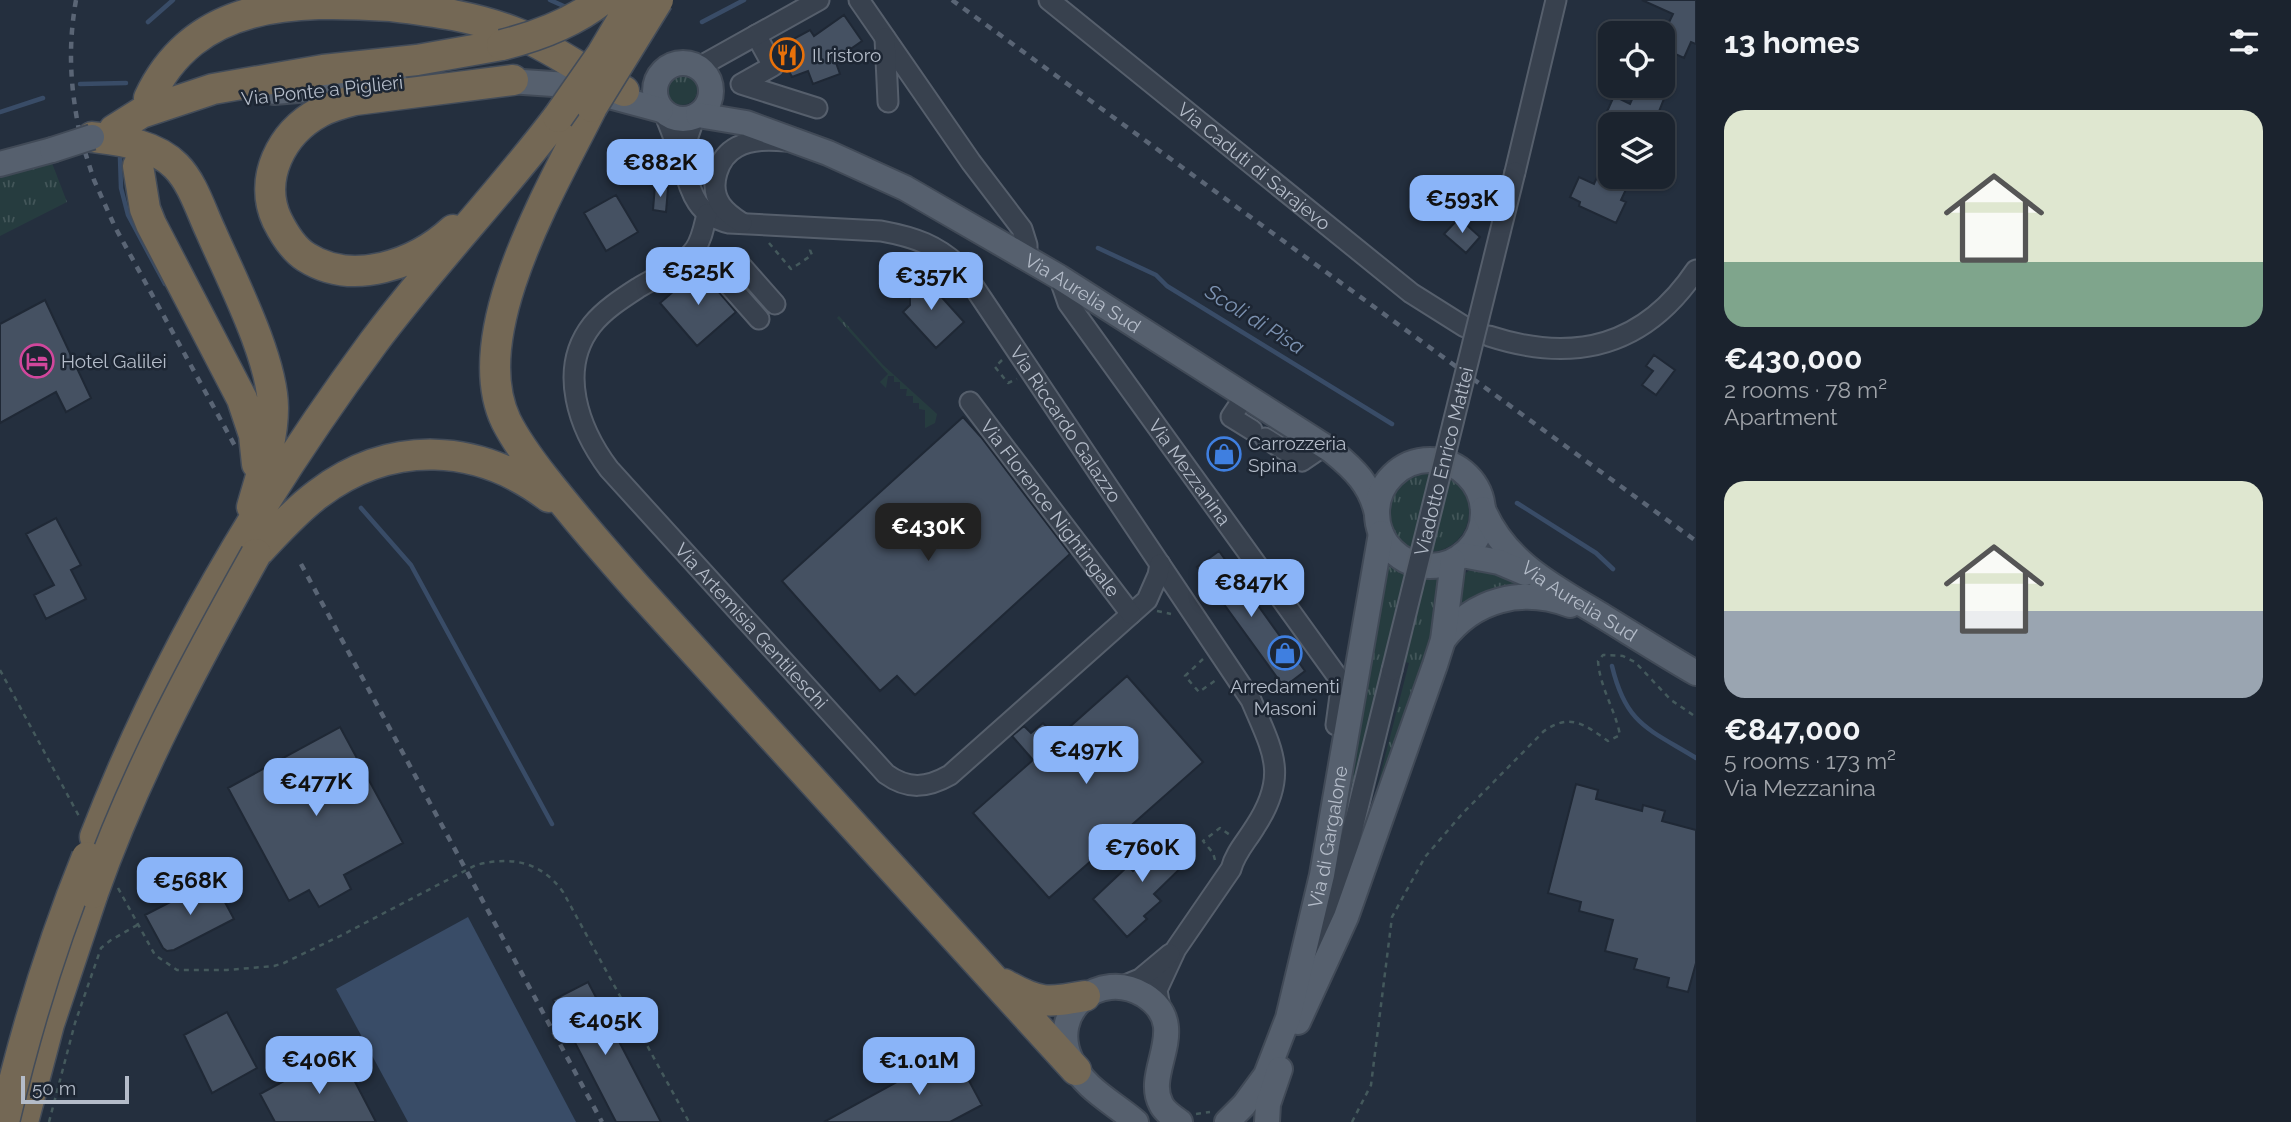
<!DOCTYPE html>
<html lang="en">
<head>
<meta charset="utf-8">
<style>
  :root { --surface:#1b232e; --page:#282f3a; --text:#f1f3f6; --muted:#a0a4aa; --line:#39404a; --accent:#8ab4f8 }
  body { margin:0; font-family:Raleway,sans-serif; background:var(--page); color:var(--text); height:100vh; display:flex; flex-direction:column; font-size:26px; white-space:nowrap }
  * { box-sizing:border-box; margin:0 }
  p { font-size:23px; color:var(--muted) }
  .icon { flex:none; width:38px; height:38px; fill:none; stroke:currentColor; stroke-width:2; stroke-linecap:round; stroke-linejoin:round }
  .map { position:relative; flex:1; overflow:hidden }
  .details { display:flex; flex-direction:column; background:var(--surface); width:595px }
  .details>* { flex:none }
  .controls { position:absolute; left:1598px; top:21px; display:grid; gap:14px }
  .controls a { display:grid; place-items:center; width:77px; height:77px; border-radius:14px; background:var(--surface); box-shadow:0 2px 5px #0004,0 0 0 2px var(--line); font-size:35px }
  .scale { position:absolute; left:21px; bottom:18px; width:108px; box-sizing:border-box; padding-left:7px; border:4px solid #b4bcc9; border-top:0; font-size:19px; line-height:24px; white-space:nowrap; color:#b4bcc9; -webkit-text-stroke:5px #1d2633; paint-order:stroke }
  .price { position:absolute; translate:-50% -60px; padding:0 16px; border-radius:14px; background:var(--accent); color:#111; font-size:23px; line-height:46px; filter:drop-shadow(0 2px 4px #0008) }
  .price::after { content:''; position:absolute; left:50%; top:42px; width:21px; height:16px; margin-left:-10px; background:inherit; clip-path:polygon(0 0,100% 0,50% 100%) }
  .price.on { background:#222; color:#fff }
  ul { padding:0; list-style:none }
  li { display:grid; align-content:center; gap:14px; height:371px; padding:0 28px }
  li span { display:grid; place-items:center; height:217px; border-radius:21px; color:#555 }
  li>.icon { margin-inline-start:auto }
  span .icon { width:126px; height:126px; fill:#fffc; stroke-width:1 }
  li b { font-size:30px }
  h2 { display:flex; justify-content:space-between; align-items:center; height:84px; padding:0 28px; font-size:30px }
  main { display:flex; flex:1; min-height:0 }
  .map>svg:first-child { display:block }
</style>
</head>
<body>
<main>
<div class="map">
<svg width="1696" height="1122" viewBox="0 0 1696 1122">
  <defs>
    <pattern id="grass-tufts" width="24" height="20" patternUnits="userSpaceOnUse" patternTransform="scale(1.75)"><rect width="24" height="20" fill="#263c3f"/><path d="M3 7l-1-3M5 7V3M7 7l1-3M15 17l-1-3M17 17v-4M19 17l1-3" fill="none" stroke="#435659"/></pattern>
  </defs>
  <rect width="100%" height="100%" fill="#242f3e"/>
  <!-- grass -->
  <path fill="url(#grass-tufts)" d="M667 90a15 15 0 1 1 30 0a15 15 0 1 1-30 0Z
    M52,163L67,202L0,236V177Z
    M839,316L883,365L937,414L935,423L925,428V410L919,409V403H913V396H906L907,389H900V382H894V376H888L886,388L880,382L888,374L839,320L837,318Z
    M1389 512a40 40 0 1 1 80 0a40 40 0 1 1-80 0Z
    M1382,558L1411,575L1446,578L1443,603L1352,886L1409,663L1385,656L1328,879Z
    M1475,566L1510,575L1528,585L1455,616L1463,575Z"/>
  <!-- water -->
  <path fill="#394c67" d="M468,917L576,1122H408L336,989Z"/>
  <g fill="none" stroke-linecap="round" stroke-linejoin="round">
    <!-- stream -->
    <path stroke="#394c67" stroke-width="4.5" d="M550,0L568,8
      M148,22L173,0
      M702,22L744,0
      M80,84L126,83
      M0,112L43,98
      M120,158L121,188L128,215L165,284
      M1098,248L1156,275L1167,286L1392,424
      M1517,503L1596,553L1613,569
      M361,508L411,565L552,824
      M1612,666C1626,725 1649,729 1696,758"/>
  </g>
  <!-- building -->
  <path fill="#455162" stroke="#1f2835" stroke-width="2" d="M1642,0H1696V44L1691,42L1684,58L1662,48V37L1673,14Z
    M844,15L862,41L835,60L840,74L813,84L808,71L792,77L777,48L810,30L814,36Z
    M1638,86H1669L1654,124H1615L1616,121L1605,116L1614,96L1630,104Z
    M1610,149V177H1629L1627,182L1629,183L1621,200L1626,202L1616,223L1579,206L1580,202L1570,197L1579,177L1594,184Z
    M663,172L667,178L664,185L649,184V173Z
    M655,186L668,188L666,212L653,210Z
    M616,195L638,232L606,251L584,213Z
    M1459,218L1480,237L1466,253L1444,234Z
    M704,265L709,270L708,277L711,283L736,312L697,346L660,303Z
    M920,273L964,322L936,348L903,312L910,305V293L905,287Z
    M45,300L91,398L66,412L56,392L0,423V324Z
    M1654,355L1675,370L1656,395L1642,385L1653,371L1646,366Z
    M963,417L981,437L1070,554L915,695L897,676L880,691L782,581Z
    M56,518L81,565L71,570L86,599L46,619L34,595L54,585L26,534Z
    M1219,551L1305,671L1284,687L1197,567Z
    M1127,676L1203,762L1049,898L973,813L1033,760L1012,736L1024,726L1031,733L1043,723L1057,738Z
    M340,727L403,843L344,875L351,889L319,907L309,890L289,901L228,788Z
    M1576,784L1598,790L1596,799L1642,811L1643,805L1665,811L1662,821L1696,830V963L1688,992L1667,987L1669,978L1634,969L1637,959L1605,951L1613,920L1579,911L1581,902L1548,893Z
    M1169,830L1193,856L1154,894L1161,901L1144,916L1147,919L1127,937L1093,899L1128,866L1133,871L1152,852L1149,848Z
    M213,880L234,919L174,950L167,951L163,948L145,915Z
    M588,982L661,1122H616L553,1000Z
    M227,1012L257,1068L212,1093L184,1035Z
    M339,1051L376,1122H275L260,1094Z
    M953,1051L982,1105L950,1122H824Z"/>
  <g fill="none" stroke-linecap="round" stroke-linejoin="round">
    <defs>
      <g id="minor">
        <path d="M859,0L971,162L1022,229L1027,245V260"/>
        <path id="s1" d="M1049,0L1411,293L1465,327"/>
        <path d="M756,35L773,66L741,84L817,108"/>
        <path d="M885,38L888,102"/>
        <path d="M699,67L819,0"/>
        <path id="s2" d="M664,113C670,127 675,141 680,155C690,186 692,214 729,223L881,231C914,237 938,245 962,269L1251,700C1273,752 1289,775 1255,827C1246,842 1235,853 1231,869L1176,949L1157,990L1161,1014"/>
        <path d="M681,157L695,116"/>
        <path d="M1515,172L1556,0"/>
        <path id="s3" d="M707,214C704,226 702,239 695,249C682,267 656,277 638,288C621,299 604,310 592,325C557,370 579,429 609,469L886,774C908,790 927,788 950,775L1147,600L1158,575L1160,564"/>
        <path d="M742,223C734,218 726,212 721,205C708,186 718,157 737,147C752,139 770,140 786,141"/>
        <path id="s4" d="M1059,277L1068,303L1337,676L1341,688L1336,725"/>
        <path d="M759,319L720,275L737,261L775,304"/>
        <path d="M1489,336C1575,364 1645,346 1696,270"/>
        <path d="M1245,396L1231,417L1252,430"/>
        <path id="s5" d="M970,402L1131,614"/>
        <path d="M1265,438L1302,461L1324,446"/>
        <path d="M1319,953L1337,893L1392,670"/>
        <path d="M1118,988L1140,979L1170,954"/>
      </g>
      <g id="major">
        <circle cx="683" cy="91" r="28"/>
        <path d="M494,80L568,85L661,110"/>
        <path d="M274,92L395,82"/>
        <path id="s6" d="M698,115L746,123L828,153L905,188L1059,277L1332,451C1354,469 1371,485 1377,514"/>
        <path d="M0,164L52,150"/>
        <circle cx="1430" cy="513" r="53"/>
        <path id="s7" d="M1483,509C1505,563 1556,588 1604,617C1635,636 1665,655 1696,673"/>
        <path d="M1462,555L1499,562L1525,573"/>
        <path d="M1443,640C1474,599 1522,587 1570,605"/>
        <path d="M1298,1022L1346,917L1435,665L1443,640L1453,561"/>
        <path d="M1136,1122C1114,1103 1083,1088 1071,1060C1048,1012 1099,968 1144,995C1193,1026 1143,1071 1161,1104C1164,1111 1173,1117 1180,1122"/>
        <path id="s8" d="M1227,1122L1244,1105L1266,1075L1288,1018L1322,875L1381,533"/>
        <path d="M1267,1122L1268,1104L1280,1069"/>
      </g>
      <path id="highway" d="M149,98C195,0 294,0 391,6C433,11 477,17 516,33C554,48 586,75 624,91
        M592,107C553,186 464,333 506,421C516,441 530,460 544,478C574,516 605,552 637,588L1076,1070
        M114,130L141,113L213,89L323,70L417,60L502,45
        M92,137C122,141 154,144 176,166C193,183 201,211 211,232C231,278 273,359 273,408C273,442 261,475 252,507
        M138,166L145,209L151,224L242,399L254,435L257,464
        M453,230C416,264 353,287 306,257C293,249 284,234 277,220C258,179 281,133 320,112C331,106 343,103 355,100L513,80
        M256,554C276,533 295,511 318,494C391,439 478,443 549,497
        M95,837C163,661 261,495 373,343C431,265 499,195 558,117
        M1004,984C1039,1004 1047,1003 1085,996
        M23,1122L49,1024L93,893"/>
    </defs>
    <!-- minor casing -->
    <use href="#minor" stroke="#565f6c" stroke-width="23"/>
    <!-- major casing -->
    <use href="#major" stroke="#414a57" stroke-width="28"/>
    <!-- highway casing -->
    <use href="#highway" stroke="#434c59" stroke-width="33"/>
    <!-- path -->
    <path stroke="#44595c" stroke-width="2.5" stroke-dasharray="5 5" stroke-linecap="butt" d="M769,243L791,269L812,255L810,250L812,245
      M1002,360L995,367L1008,383L1017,379
      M1157,611L1171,614
      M1203,659L1185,676L1199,692L1216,680
      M0,670L80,818
      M1215,860L1213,853L1203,841L1220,828L1230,835
      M118,888L155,955L177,970H227L274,966L284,963L342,935L476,865C510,856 541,861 563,892L689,1122
      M1196,1114L1210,1112
      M49,1122L75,1023L101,948L111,940L139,924
      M1352,1122L1371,1085L1392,917L1425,857L1462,814L1544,731C1570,713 1584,724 1608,741L1620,735C1615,709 1600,688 1598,661L1603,655L1623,656L1635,662L1671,700L1696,717"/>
    <!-- minor -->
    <use href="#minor" stroke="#38414e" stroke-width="19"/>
    <!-- major -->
    <use href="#major" stroke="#56606e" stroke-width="24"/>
    <!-- highway -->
    <use href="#highway" stroke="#746855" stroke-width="30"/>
    <!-- rail -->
    <path stroke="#5a6575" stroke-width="4.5" stroke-dasharray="7 7" stroke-linecap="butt" d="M76,0C68,46 70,84 79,130
      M952,0L1696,541
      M85,152L94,180L115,227L235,446
      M301,564L602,1122"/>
    <defs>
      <g id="minor-bridge">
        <path id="s9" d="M1392,670L1515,172"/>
      </g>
      <path id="major-bridge" d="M52,150L92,137"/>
      <path id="highway-bridge" d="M502,45C538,36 573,23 602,0
        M592,107L658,0
        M558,117L602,54L634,0
        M93,893C135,774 195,663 256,554
        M4,1122C25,1032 52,943 87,857"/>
    </defs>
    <!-- minor-bridge casing -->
    <use href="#minor-bridge" stroke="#565f6c" stroke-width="23" stroke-linecap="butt"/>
    <!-- major-bridge casing -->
    <use href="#major-bridge" stroke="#414a57" stroke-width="28" stroke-linecap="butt"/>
    <!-- highway-bridge casing -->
    <use href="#highway-bridge" stroke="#434c59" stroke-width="33" stroke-linecap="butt"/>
    <!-- minor-bridge -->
    <use href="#minor-bridge" stroke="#38414e" stroke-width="19"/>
    <!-- major-bridge -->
    <use href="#major-bridge" stroke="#56606e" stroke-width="24"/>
    <!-- highway-bridge -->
    <use href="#highway-bridge" stroke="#746855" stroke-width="30"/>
  </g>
  <!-- icons -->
  <defs>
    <symbol id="restaurant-ring" viewBox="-11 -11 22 22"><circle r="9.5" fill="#1d2633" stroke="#e8710a" stroke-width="1.5"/><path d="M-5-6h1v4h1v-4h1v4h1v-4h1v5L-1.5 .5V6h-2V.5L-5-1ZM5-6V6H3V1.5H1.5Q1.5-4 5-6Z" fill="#e8710a"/></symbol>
    <symbol id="hotel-ring" viewBox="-11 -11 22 22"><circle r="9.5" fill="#1d2633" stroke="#d1479c" stroke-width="1.5"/><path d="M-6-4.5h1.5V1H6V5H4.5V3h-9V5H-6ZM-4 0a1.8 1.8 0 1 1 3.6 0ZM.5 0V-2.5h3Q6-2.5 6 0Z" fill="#d1479c"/></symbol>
    <symbol id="shop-ring" viewBox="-11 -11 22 22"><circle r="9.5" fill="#1d2633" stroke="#3f7fe0" stroke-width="1.5"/><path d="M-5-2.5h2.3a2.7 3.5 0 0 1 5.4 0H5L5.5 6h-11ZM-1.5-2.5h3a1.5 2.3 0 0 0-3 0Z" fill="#3f7fe0"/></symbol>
  </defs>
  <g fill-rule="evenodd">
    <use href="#restaurant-ring" x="768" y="36" width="38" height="38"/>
    <use href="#hotel-ring" x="18" y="342" width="38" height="38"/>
    <use href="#shop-ring" x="1205" y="435" width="38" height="38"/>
    <use href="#shop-ring" x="1266" y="634" width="38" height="38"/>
  </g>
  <g text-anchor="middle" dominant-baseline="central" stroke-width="5" stroke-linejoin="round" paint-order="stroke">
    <!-- poi labels -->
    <g font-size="19" fill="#b4bcc9" stroke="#1d2633" text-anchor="start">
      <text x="812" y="55">Il ristoro</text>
      <text x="61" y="361">Hotel Galilei</text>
      <text x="1248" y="443">Carrozzeria<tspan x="1248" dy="22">Spina</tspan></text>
      <text x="1285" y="686" text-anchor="middle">Arredamenti<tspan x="1285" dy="22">Masoni</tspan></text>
    </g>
    <!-- street labels -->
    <g font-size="19" fill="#b4bcc9" stroke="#1d2633">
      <text transform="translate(322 90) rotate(-6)">Via Ponte a Piglieri</text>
      <text stroke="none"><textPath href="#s1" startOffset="264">Via Caduti di Sarajevo</textPath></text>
      <text stroke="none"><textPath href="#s6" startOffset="427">Via Aurelia Sud</textPath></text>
      <text stroke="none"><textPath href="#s2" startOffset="564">Via Riccardo Galazzo</textPath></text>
      <text stroke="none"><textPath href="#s9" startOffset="215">Viadotto Enrico Mattei</textPath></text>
      <text stroke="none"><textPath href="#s4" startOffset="236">Via Mezzanina</textPath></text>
      <text stroke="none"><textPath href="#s5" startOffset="133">Via Florence Nightingale</textPath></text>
      <text stroke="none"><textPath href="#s7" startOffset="136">Via Aurelia Sud</textPath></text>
      <text stroke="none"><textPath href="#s3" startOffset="534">Via Artemisia Gentileschi</textPath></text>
      <text stroke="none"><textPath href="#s8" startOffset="308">Via di Gargalone</textPath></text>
    </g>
    <!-- water labels -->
    <g font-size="21" font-style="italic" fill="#7c92b1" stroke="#1d2633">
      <text transform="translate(1255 319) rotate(32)">Scoli di Pisa</text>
    </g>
  </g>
</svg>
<div class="controls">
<a><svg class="icon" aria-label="locate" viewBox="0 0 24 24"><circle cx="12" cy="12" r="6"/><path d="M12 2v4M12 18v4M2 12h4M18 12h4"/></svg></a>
<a><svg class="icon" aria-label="layers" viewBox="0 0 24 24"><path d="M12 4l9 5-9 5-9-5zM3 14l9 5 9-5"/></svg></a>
</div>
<div class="scale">50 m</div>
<b class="price" style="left:660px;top:199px">€882K</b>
<b class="price" style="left:1462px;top:235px">€593K</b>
<b class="price" style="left:698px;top:307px">€525K</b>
<b class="price" style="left:931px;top:312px">€357K</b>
<b class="price on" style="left:928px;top:563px">€430K</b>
<b class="price" style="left:1251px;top:619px">€847K</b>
<b class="price" style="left:1086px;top:786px">€497K</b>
<b class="price" style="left:316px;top:818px">€477K</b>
<b class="price" style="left:1142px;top:884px">€760K</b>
<b class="price" style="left:190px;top:917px">€568K</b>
<b class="price" style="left:605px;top:1057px">€405K</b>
<b class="price" style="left:319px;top:1096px">€406K</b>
<b class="price" style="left:919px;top:1097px">€1.01M</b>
</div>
<section class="details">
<h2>13 homes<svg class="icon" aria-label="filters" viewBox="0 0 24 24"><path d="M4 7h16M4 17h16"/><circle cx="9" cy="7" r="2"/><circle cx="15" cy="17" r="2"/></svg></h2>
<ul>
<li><span style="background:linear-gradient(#dfe7d0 70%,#7fa58c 0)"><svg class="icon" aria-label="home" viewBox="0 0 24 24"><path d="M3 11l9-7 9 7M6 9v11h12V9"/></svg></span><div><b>€430,000</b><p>2 rooms · 78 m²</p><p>Apartment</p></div></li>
<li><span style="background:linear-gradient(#dfe7d0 60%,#9aa5b1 0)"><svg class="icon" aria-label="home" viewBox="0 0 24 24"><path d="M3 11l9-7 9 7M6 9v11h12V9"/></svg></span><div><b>€847,000</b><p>5 rooms · 173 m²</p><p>Via Mezzanina</p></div></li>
</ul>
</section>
</main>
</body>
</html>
